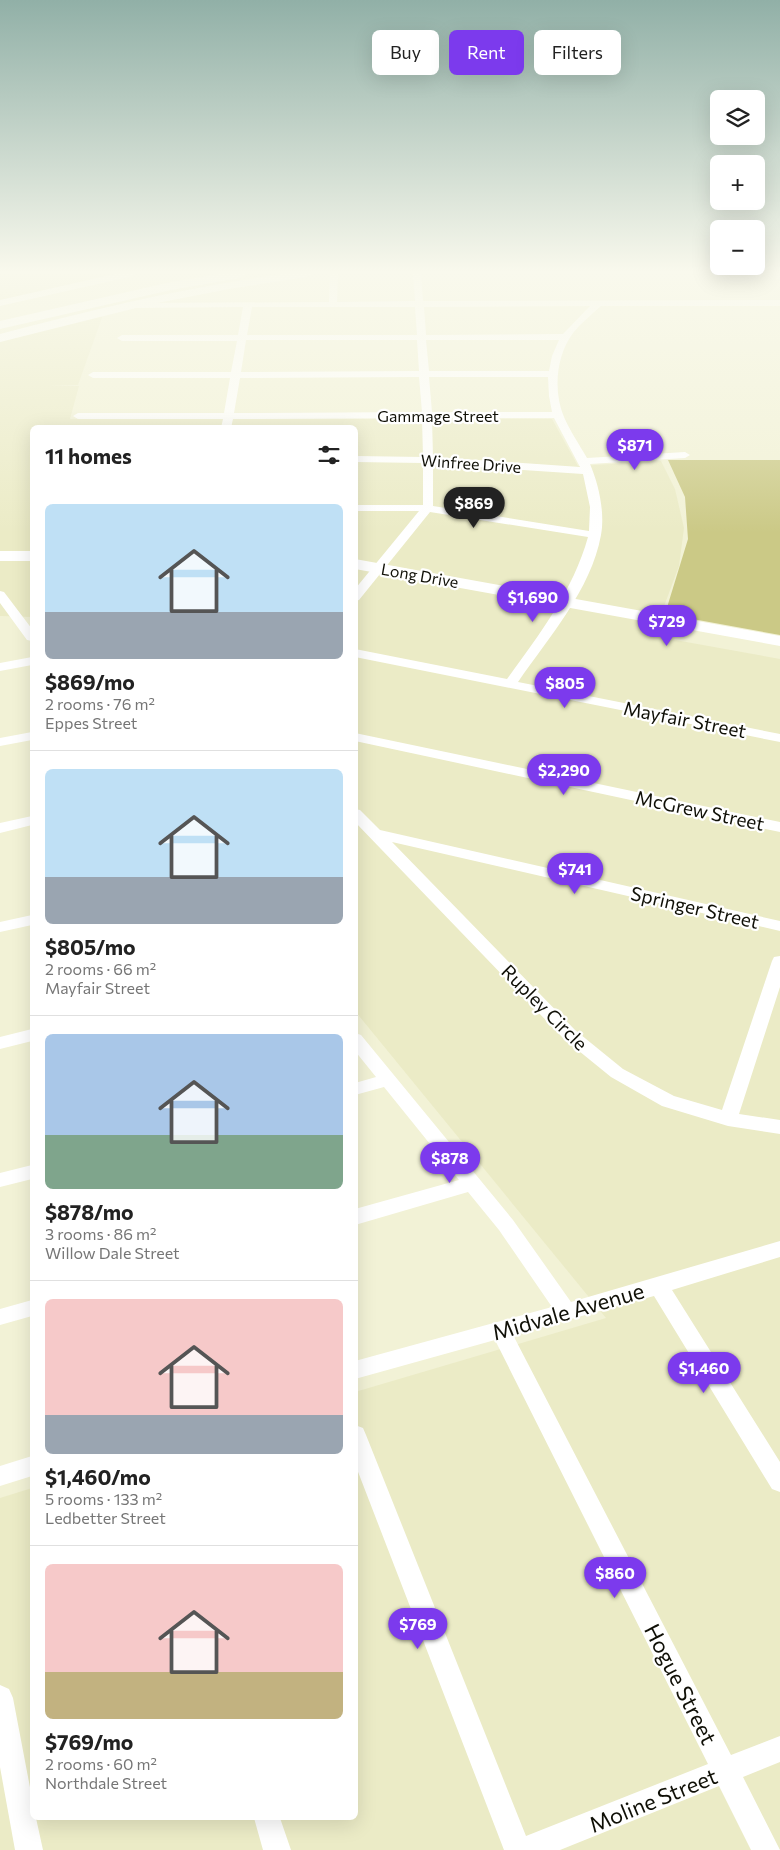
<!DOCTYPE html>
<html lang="en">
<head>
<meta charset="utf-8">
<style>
  :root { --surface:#fff; --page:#f2f2f2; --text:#222; --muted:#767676; --line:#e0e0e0; --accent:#7c3aed }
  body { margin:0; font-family:Commissioner,sans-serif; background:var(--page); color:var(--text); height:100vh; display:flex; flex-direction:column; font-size:19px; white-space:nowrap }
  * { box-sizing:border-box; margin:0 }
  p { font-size:16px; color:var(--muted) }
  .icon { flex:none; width:28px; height:28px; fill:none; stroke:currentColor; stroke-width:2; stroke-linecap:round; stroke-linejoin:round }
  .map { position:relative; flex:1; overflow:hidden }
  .drawer { position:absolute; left:30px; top:425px; width:328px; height:1395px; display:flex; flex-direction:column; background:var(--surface); border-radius:8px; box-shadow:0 5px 20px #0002 }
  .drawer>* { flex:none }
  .guide { position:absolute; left:372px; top:30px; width:332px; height:45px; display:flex; gap:10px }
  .controls { position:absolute; left:710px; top:90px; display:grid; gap:10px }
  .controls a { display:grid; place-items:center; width:55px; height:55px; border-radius:8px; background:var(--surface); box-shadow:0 5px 20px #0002; font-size:25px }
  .price { position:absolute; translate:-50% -42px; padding:0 11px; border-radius:18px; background:var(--accent); color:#fff; font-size:16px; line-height:32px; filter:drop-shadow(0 1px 2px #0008) }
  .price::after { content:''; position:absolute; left:50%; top:30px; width:15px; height:11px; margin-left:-8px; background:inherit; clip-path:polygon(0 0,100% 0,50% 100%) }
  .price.on { background:#222; color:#fff }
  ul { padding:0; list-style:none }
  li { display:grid; align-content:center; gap:10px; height:265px; padding:0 15px }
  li+li { border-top:1px solid var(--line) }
  li span { display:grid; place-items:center; height:155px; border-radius:8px; color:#555 }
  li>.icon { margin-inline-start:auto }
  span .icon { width:90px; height:90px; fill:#fffc; stroke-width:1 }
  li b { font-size:21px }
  h2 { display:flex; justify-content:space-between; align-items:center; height:60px; padding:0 15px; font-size:21px }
  .chip { padding:0 18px; border-radius:8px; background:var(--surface); box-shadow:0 5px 20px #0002; font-size:18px; line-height:45px }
  .chip.on { background:var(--accent); color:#fff }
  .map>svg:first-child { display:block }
</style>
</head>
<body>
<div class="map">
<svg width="780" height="1850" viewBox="0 0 780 1850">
  <rect width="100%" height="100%" fill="#f2f2d6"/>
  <!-- built -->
  <path fill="#ebebc6" d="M0,274H120L0,301Z
    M103,315L78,385H47L79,386L70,419H552L578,466L661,461L675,489L684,528L679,566L653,636L780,659V1850H0V1498L32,1488V1818H355V1392L606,1318L355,1011V428H32V617L0,616V342Z"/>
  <!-- green -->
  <path fill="#cbc986" d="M668,460H780V635L665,614L688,539L685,497Z"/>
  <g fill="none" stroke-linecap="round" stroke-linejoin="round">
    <!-- minor -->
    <path fill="#fff" fill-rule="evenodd" d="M330,274H338L337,302L415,301L413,274H421L423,301L780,300V306H601C591,315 581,323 573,333C556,356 553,391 564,417C570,431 579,444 587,458L685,452L690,455L685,458L590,464C599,485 605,513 601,535C591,590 549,637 518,682L780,734V742L355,657V649L507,679C539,635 573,591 588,537L430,512L359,600L355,601V589L419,511H355V505H423V463L355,462V456L423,457L422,418L233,419L231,428H221L223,419H78L73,416L78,413H224L230,378H93L88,375L93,372H231L237,341H122L117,338L122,335H238L243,307L132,308L128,305L129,303L329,302ZM590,306L563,334L426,335L424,307ZM252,307H415L417,335H247ZM246,340H417L419,371L241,372ZM426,340H559L552,356L549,371H429ZM419,377L422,412L234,413L240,378ZM429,377H548L549,396L552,412H432ZM432,418H554L580,467L433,457ZM433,464L583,474L590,507L589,531L433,506Z
      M774,274H780V280L777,279Z
      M0,591L4,592L32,629V641L27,640L0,603Z
      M32,657V665L0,671V663Z
      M32,732V740L0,746V738Z
      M355,733L780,822V832L355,741Z
      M355,809L360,810L380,830L780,921V931L392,842L575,1030L623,1069L674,1096L722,1110L772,961L774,957L780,956V987L739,1114L780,1120V1134L728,1126L662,1106L611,1077L563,1038L355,822Z
      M32,816V825L0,833V823Z
      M32,915V925L0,932V922Z
      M32,1029V1041L0,1049V1037Z
      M355,1033L361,1035L513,1220L571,1302L780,1241V1257L672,1290L780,1462V1492L772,1489L654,1296L513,1335L731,1755L780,1736V1762L743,1777L780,1850H751L719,1786L560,1850H504L355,1464V1425L363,1428L366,1435L526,1836L708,1764L495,1340L355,1379V1361L552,1307L499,1230L468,1192L355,1225V1209L459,1180L384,1087L355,1095V1083L376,1077L355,1051Z
      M32,1165V1179L0,1187V1173Z
      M32,1300V1316L0,1325V1309Z
      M32,1456V1476L0,1486V1466Z
      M0,1685L9,1689L13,1698L32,1798V1818H36L43,1850H15L0,1767Z
      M254,1818H280L291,1850H263Z"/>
    <!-- major -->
    <path fill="#fff" fill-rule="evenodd" d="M115,274H135L129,277L0,306V300Z
      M283,274H312L306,277L229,289L152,304L0,342V334C93,309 187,287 283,274Z
      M0,551H32V561H0Z
      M355,559L780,636V646L355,569Z"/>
    <!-- highway -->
    <path fill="#fff" fill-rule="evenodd" d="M220,274H246L240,278L171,290L0,329V321L171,282Z"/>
  </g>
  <!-- sky -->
  <linearGradient id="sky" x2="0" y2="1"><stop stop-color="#91b0a7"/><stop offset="0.51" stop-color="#f9f9ed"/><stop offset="1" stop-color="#f9f9ed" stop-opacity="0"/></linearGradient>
  <rect width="780" height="533" fill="url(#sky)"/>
  <g text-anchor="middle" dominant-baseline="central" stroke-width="4.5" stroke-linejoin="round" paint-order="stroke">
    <!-- far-street labels -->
    <g font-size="16" fill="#0f0f06" stroke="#fff">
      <text x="438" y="415">Gammage Street</text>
      <text transform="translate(471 463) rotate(4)">Winfree Drive</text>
      <text transform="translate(420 575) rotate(10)">Long Drive</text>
    </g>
    <!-- street labels -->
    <g font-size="19" fill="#0f0f06" stroke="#fff">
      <text transform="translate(685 719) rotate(11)">Mayfair Street</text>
      <text transform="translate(700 810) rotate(12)">McGrew Street</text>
      <text transform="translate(695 907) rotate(13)">Springer Street</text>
      <text transform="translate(545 1007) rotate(45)">Rupley Circle</text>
    </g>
    <!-- near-street labels -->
    <g font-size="22" fill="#0f0f06" stroke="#fff">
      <text transform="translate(568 1311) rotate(-16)">Midvale Avenue</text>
      <text transform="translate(681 1684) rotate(63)">Hogue Street</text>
      <text transform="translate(653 1800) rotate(-22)">Moline Street</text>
    </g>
  </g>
</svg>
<div class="controls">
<a><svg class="icon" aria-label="layers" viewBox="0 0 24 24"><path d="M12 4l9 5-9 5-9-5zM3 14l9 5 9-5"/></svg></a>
<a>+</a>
<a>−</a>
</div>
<b class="price" style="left:635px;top:471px">$871</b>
<b class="price on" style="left:474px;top:529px">$869</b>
<b class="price" style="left:533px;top:623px">$1,690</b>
<b class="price" style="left:667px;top:647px">$729</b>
<b class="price" style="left:565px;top:709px">$805</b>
<b class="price" style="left:564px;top:796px">$2,290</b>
<b class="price" style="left:575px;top:895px">$741</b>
<b class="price" style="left:450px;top:1184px">$878</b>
<b class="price" style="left:704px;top:1394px">$1,460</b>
<b class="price" style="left:615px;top:1599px">$860</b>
<b class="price" style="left:418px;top:1650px">$769</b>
<div class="guide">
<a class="chip">Buy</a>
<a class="chip on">Rent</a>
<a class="chip">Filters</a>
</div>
<section class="drawer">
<h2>11 homes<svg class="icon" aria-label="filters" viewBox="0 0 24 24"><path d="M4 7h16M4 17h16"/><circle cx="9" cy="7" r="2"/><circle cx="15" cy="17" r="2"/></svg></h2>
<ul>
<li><span style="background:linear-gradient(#bfe0f5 70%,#9aa5b1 0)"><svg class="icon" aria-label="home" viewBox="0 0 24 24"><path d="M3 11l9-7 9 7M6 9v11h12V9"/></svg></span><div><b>$869/mo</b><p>2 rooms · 76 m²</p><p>Eppes Street</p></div></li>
<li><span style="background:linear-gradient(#bfe0f5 70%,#9aa5b1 0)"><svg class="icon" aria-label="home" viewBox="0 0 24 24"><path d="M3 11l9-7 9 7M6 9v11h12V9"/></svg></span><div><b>$805/mo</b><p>2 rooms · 66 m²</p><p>Mayfair Street</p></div></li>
<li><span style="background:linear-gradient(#a9c7e8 65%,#7fa58c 0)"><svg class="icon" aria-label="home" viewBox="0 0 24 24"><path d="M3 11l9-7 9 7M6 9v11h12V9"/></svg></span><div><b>$878/mo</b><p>3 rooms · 86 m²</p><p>Willow Dale Street</p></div></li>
<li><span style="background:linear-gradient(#f6c9c9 75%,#9aa5b1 0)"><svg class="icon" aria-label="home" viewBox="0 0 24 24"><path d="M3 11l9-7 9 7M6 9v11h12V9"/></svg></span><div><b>$1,460/mo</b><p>5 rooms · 133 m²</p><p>Ledbetter Street</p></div></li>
<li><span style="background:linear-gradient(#f6c9c9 70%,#c2b280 0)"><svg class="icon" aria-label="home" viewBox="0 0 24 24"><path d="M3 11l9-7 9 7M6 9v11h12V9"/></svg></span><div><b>$769/mo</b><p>2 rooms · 60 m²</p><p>Northdale Street</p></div></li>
</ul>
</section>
</div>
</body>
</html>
